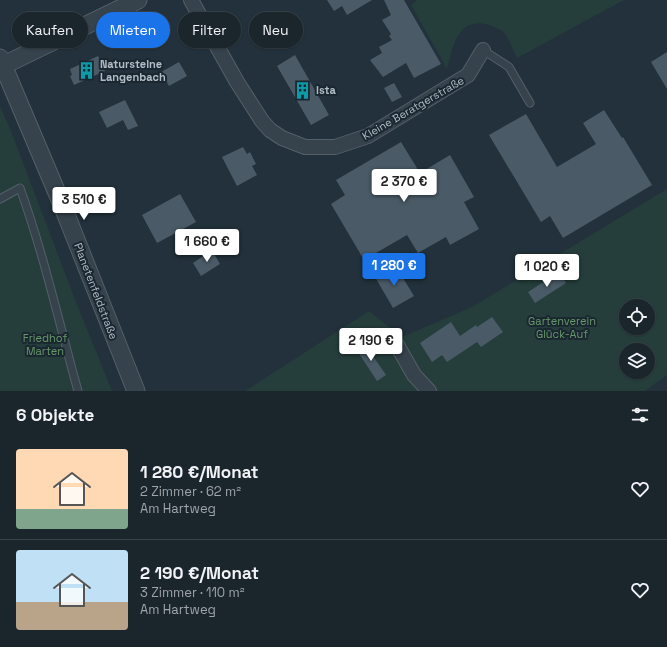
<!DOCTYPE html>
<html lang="de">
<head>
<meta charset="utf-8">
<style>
  :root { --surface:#1a252c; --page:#232d34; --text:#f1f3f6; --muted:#9fa5a9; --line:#384248; --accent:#1a73e8 }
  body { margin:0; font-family:"Space Grotesk",sans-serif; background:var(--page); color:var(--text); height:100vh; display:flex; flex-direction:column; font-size:15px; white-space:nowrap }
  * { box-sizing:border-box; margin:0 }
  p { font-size:13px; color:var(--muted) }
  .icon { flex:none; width:22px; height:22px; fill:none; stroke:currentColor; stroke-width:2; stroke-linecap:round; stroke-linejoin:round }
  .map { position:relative; height:391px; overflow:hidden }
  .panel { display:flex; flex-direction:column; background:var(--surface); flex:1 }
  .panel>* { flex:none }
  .guide { position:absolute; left:12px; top:12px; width:400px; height:36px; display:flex; gap:8px }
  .buttons { position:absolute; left:619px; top:299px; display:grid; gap:8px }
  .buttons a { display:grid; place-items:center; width:36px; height:36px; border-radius:50%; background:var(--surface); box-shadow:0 1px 3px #0004,0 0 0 1px var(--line); font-size:20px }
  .price { position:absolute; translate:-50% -34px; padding:0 9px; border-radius:4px; background:#fff; color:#222; font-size:13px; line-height:26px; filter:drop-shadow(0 1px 2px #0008) }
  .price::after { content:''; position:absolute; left:50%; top:24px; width:12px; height:9px; margin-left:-6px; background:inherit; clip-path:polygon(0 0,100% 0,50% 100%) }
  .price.selected { background:var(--accent); color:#fff }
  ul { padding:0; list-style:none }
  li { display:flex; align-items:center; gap:12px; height:100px; padding:0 16px }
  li+li { border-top:1px solid var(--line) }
  li span { display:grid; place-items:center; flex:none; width:112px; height:80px; border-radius:4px; color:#555 }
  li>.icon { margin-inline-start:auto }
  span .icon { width:48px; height:48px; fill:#fffc; stroke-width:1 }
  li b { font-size:17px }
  h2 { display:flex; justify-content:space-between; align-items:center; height:48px; padding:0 16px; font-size:17px }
  .tag { padding:0 14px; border-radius:18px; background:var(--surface); box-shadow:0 1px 3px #0004,0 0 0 1px var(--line); font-size:14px; line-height:36px }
  .tag.selected { background:var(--accent); color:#fff }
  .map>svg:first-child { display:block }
</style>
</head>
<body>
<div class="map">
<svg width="667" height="391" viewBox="0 0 667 391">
  <rect width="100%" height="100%" fill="#22313b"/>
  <!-- green -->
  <path fill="#253e3c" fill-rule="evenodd" d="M417,0H624L517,58C513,50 510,41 505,34C502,29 494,27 489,25C458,16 453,46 447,69L411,5Z
    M0,106L11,131L74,297L112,391H0Z
    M667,189V375L645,391H245L369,311L402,337L472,307ZM626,306H648V328H626ZM626,350H648V372H626Z"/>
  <!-- building -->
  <path fill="#4a5b67" d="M327,0H372L347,15L342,6L334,11Z
    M384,0H404L441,64L414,78L406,63L383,77L370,60L382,53L379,47L392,40L389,36L391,34L382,20L391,15Z
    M667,52V89L651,62Z
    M295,55L329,115L311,125L277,66Z
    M98,56L105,71L74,85L70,76L72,75L70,69Z
    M179,62L187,76L169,86L161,72Z
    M394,83L402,97L392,102L384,88Z
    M125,100L138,126L128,130L123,120L107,128L99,112Z
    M604,110L622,138L623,137L652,185L563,238L550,216L541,222L489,135L526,114L557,167L596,144L583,123Z
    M401,142L420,173L450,155L474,197L464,202L479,229L450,245L446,237L418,253L407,235L364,260L331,204L345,195L336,180Z
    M243,147L247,154L250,152L256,164L252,166L257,175L237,186L222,157Z
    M180,194L196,222L157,243L142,215Z
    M212,250L220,264L201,276L193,263Z
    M395,265L414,296L393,308L375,277Z
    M559,272L566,283L535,303L528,292Z
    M492,317L503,332L481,347L477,342L447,362L442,355L432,362L420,343L451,322L460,336L476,325L477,327Z
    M364,343L386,375L377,381L356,349Z"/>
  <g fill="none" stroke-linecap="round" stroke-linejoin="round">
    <defs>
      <path id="service" d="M483,50L509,67L530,103
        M0,199L20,188C44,255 59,323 78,391"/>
      <path id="minor" d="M191,0L237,82L262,121L270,130L282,138L305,147H335L368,136L468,75L483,50
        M397,345L414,375L429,391"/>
      <path id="tertiary" d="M0,58L63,207L136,391
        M0,67L138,0"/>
    </defs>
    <!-- service casing -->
    <use href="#service" stroke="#546069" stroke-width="9"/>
    <!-- minor casing -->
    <use href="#minor" stroke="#546069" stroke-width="16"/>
    <!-- tertiary casing -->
    <use href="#tertiary" stroke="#546069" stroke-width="19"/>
    <!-- service -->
    <use href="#service" stroke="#36424c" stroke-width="7"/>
    <!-- minor -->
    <use href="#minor" stroke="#36424c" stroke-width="14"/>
    <!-- tertiary -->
    <use href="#tertiary" stroke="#36424c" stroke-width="17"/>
  </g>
  <!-- icons -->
  <defs>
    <symbol id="building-bare" viewBox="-9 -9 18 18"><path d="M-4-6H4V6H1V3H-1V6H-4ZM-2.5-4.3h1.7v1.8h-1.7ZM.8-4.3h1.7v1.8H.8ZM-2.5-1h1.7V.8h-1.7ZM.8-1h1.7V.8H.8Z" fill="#0f9aa8" stroke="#1b2730" stroke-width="2.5" paint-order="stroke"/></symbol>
  </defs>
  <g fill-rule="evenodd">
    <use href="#building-bare" x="74" y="58" width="25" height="25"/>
    <use href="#building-bare" x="290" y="78" width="25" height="25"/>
  </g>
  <g text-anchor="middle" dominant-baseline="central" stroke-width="4" stroke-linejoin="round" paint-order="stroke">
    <!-- poi labels -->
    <g font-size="11" font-weight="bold" fill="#b1bdc7" stroke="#1b2730" text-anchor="start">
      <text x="100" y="64">Natursteine<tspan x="100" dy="13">Langenbach</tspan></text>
      <text x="316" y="90">ista</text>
    </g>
    <!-- street labels -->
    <g font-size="11" fill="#b1bdc7" stroke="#1b2730">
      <text transform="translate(413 108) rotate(-30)">Kleine Beratgerstraße</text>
      <text transform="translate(96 291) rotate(69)">Planetenfeldstraße</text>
    </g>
    <!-- park labels -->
    <g font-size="11" fill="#67996a" stroke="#1b2730">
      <text x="562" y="321">Gartenverein<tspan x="562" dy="13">Glück-Auf</tspan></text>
      <text x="45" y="338">Friedhof<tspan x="45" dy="13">Marten</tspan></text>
    </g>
  </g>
</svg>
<div class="buttons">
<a><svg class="icon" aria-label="locate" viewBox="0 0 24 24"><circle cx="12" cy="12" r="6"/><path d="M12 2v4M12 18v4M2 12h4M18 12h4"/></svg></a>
<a><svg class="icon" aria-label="layers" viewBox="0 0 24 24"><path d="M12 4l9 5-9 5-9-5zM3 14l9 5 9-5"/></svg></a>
</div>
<b class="price" style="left:404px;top:203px">2 370 €</b>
<b class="price" style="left:84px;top:221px">3 510 €</b>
<b class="price" style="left:207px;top:263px">1 660 €</b>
<b class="price selected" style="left:394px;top:287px">1 280 €</b>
<b class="price" style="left:547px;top:288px">1 020 €</b>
<b class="price" style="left:371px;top:362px">2 190 €</b>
<div class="guide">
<a class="tag">Kaufen</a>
<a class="tag selected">Mieten</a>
<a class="tag">Filter</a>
<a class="tag">Neu</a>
</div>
</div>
<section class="panel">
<h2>6 Objekte<svg class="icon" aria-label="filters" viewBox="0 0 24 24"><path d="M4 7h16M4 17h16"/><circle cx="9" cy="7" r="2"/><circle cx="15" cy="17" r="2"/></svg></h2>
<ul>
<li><span style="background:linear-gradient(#ffd9b3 75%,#7fa58c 0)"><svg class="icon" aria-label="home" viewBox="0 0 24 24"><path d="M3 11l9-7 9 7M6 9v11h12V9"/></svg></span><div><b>1 280 €/Monat</b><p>2 Zimmer · 62 m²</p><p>Am Hartweg</p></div><svg class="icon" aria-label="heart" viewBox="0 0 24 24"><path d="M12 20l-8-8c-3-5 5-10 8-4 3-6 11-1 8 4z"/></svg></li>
<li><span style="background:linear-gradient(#bfe0f5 65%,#b9a48a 0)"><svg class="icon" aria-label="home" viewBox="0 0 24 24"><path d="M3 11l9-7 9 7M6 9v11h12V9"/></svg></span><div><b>2 190 €/Monat</b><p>3 Zimmer · 110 m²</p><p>Am Hartweg</p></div><svg class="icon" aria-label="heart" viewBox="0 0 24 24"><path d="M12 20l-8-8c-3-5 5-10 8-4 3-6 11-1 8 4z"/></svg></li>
</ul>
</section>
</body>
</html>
